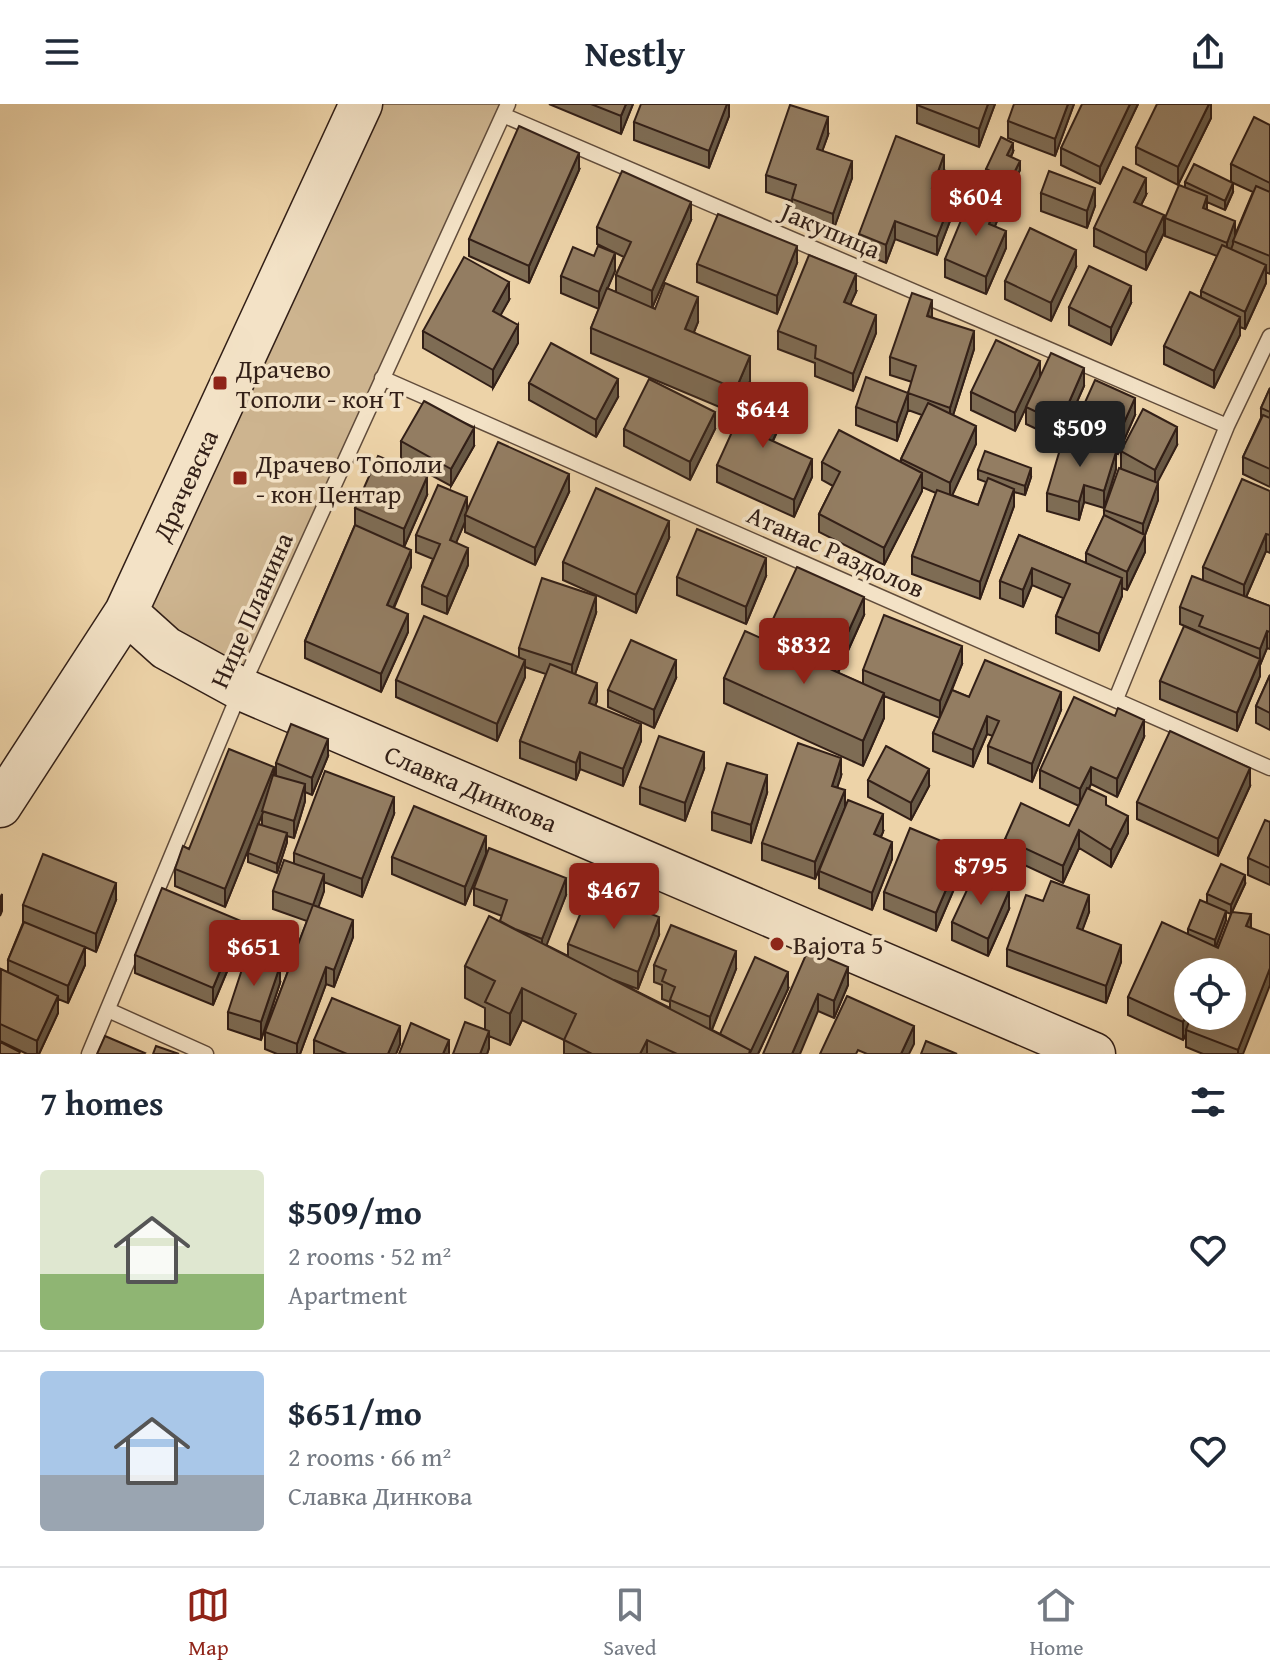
<!DOCTYPE html>
<html lang="en">
<head>
<meta charset="utf-8">
<style>
  :root { --surface:#fff; --page:#f2f2f3; --text:#1f2937; --muted:#747a83; --line:#e0e1e3; --accent:#8f2418 }
  body { margin:0; font-family:"Gentium Book Plus",serif; background:var(--page); color:var(--text); height:100vh; display:flex; flex-direction:column; font-size:30px; white-space:nowrap }
  * { box-sizing:border-box; margin:0 }
  p { font-size:26px; color:var(--muted) }
  .icon { flex:none; width:44px; height:44px; fill:none; stroke:currentColor; stroke-width:2; stroke-linecap:round; stroke-linejoin:round }
  .map { position:relative; height:950px; overflow:hidden }
  .panel { display:flex; flex-direction:column; background:var(--surface); flex:1 }
  .panel>* { flex:none }
  .fabs { position:absolute; left:1174px; top:854px; display:grid; gap:16px }
  .fabs a { display:grid; place-items:center; width:72px; height:72px; border-radius:50%; background:var(--surface); box-shadow:0 8px 32px #0002; font-size:40px }
  .price { position:absolute; translate:-50% -68px; padding:0 18px; border-radius:8px; background:var(--accent); color:#fff; font-size:26px; line-height:52px; filter:drop-shadow(0 2px 4px #0008) }
  .price::after { content:''; position:absolute; left:50%; top:48px; width:24px; height:18px; margin-left:-12px; background:inherit; clip-path:polygon(0 0,100% 0,50% 100%) }
  .price.on { background:#222; color:#fff }
  ul { padding:0; list-style:none }
  li { display:flex; align-items:center; gap:24px; height:200px; padding:0 40px }
  li+li { border-top:2px solid var(--line) }
  li span { display:grid; place-items:center; flex:none; width:224px; height:160px; border-radius:8px; color:#555 }
  li>.icon { margin-inline-start:auto }
  span .icon { width:96px; height:96px; fill:#fffc; stroke-width:1 }
  li b { font-size:34px }
  h2 { display:flex; justify-content:space-between; align-items:center; height:96px; padding:0 40px; font-size:34px }
  header { display:flex; justify-content:space-between; align-items:center; height:104px; padding:0 40px; background:var(--surface); font-size:36px; font-weight:700 }
  .tabs { display:flex; justify-content:space-around; align-items:center; height:112px; border-top:2px solid var(--line); background:var(--surface); font-size:22px; color:var(--muted) }
  .tabs a { display:grid; justify-items:center; gap:4px }
  .tabs .on { color:var(--accent) }
  .map>svg:first-child { display:block }
</style>
</head>
<body>
<header><svg class="icon" aria-label="menu" viewBox="0 0 24 24"><path d="M4 6h16M4 12h16M4 18h16"/></svg>Nestly<svg class="icon" aria-label="share" viewBox="0 0 24 24"><path d="M12 15V3M7 8l5-5 5 5M5 13v7h14v-7"/></svg></header>
<div class="map">
<svg width="1270" height="950" viewBox="0 0 1270 950">
  <rect width="100%" height="100%" fill="#edd3a8"/>
  <filter id="stains"><feTurbulence type="fractalNoise" baseFrequency=".0025" numOctaves="4"/><feColorMatrix values="0 0 0 0 .2 0 0 0 0 .09 0 0 0 0 .02 0 0 0 .5 -.17"/></filter>
  <radialGradient id="worn" r=".72"><stop offset=".6" stop-color="#630" stop-opacity="0"/><stop offset="1" stop-color="#630" stop-opacity=".3"/></radialGradient>
  <!-- green -->
  <path fill="#cdb48f" stroke="#806a53" stroke-width="2" d="M359,0H508L241,585L126,508Z"/>
  <g fill="none" stroke-linecap="round" stroke-linejoin="round">
    <defs>
      <path id="lane" d="M503,11L1227,322
        M382,274L1270,664
        M1116,595L1227,322L1270,232
        M108,906L206,950
        M89,950L241,585L508,0"/>
      <path id="secondary" d="M126,508L166,544L241,585L1094,950
        M0,702L126,508L361,0"/>
    </defs>
    <!-- lane casing -->
    <use href="#lane" stroke="#614c3b" stroke-width="17"/>
    <!-- secondary casing -->
    <use href="#secondary" stroke="#321f17" stroke-width="45"/>
    <!-- lane -->
    <use href="#lane" stroke="#f3e2c6" stroke-width="14"/>
    <!-- secondary -->
    <use href="#secondary" stroke="#f3e2c6" stroke-width="42"/>
  </g>
  <!-- wall -->
  <path fill="#7e6c54" stroke="#321f17" stroke-width="2" fill-rule="evenodd" d="M549,0H633L621,30Z
    M729,0V12L709,64L634,36V18Z
    M995,0L979,43L917,19V1Z
    M1074,0L1055,52L1008,34V17Z
    M1138,0L1100,80L1061,61V44Z
    M1211,0V14L1178,81L1136,60V43Z
    M1270,21V170L1266,168V179L1245,225L1240,223V231L1214,284L1164,260V242L1201,194V187L1217,152L1165,132V114L1185,84V78L1233,88L1225,106L1207,98V106L1235,131L1253,88L1231,78V60Z
    M828,31L822,47L852,74L833,127L792,113V97L766,88V71Z
    M1013,48L1011,53L1020,66L1010,86L986,74V65Z
    M579,66L529,179L469,152V135Z
    M944,68L938,86L953,109L937,151L895,135L886,159L859,148V130Z
    M1041,89L1095,102L1087,124L1041,107Z
    M1146,91L1141,101L1164,129L1146,166L1094,142V124Z
    M691,116L652,204L698,218L694,228L750,277L736,310L591,249V224L599,205L561,189V172L615,167L607,185L616,188V171L624,153L597,140V123Z
    M997,117L995,122L1006,144L986,190L945,173V155Z
    M797,159L777,210L697,178V160Z
    M1076,163L1051,217L1005,195V177Z
    M856,188L850,200L876,229L853,287L815,272V259L778,245V227Z
    M509,196L500,211L518,239L493,284L423,244V227Z
    M1131,199L1111,241L1069,221V203Z
    M932,213L974,245L953,311L976,340L952,391L978,401L986,378L978,375V366L1031,373L1025,391L1014,388V402L980,495L912,470V452L936,389L922,383V387L884,461L819,428V410L833,382L822,376V358H901V355L922,311L908,306V289L912,278L890,271V253Z
    M1040,272L1084,282L1060,336L1026,320V303L1015,327L971,306V288Z
    M529,279L618,293L596,333L529,296Z
    M1270,284V383L1243,370V353L1261,314V304Z
    M856,303L908,306L897,337L856,321Z
    M1135,311L1118,350L1116,349V365L1104,404L1121,365V347L1177,341L1157,378L1158,396L1145,431V448L1127,486L1122,484V492L1099,547L1056,529V512L1063,494L1032,481L1023,503L1000,494V477L1019,431L1086,459V449L1104,412V404L1084,398L1079,416L1047,407V389L1110,346L1078,331V314Z
    M782,317L773,337L812,373L794,413L717,378V361Z
    M624,325H715L690,376L624,342Z
    M401,337L474,342L451,382L401,355Z
    M1270,387V449L1266,447L1246,493L1270,502V545L1267,544L1260,561V572L1237,627L1160,595V577L1199,528L1180,520V503L1203,476V463Z
    M569,388L535,461L465,428V418L456,438L468,461L447,510L422,500V482L433,455L416,448V431L467,405Z
    M427,391L404,443L411,463L394,504L408,528L381,588L305,554V537L355,421V404Z
    M669,434L636,509L563,476V458Z
    M766,472L746,520L677,491V473Z
    M596,509L575,570L597,597L595,602L641,637L623,682L580,665L576,676L520,654V637L546,570L525,563V573L497,637L396,593V576L519,554V544Z
    M864,511L838,569L863,580V566L962,560L952,586L969,593L1061,606L1032,678L988,659V642L993,632L987,630L973,663L933,647V629L940,614L884,592V614L863,662L724,599V574L768,537V526Z
    M1270,571V626L1256,619V602Z
    M676,574L654,624L608,603V586Z
    M1144,633L1117,693L1091,680L1089,685L1106,701L1128,729L1111,763L1079,744L1063,779L1005,752V735L1069,722L1079,702L1040,684V666Z
    M328,652L312,691L305,688V697L294,734L287,732V738L277,769L248,758V749L258,721L225,803L175,782V765L189,745L274,671H276V659ZM262,709V721L258,720Z
    M704,665L685,717L640,700V683Z
    M841,672L837,684L845,704L815,775L762,756V739Z
    M868,676L929,682L911,716L868,693Z
    M1250,682L1218,752L1137,715V698Z
    M767,689L751,739L712,726V708Z
    M394,710L362,793L324,778V787L318,803L353,833L334,883L326,880L300,950H277L265,945V928L307,817L273,805V787L294,760V749Z
    M1270,718V781L1248,771V754Z
    M883,728L881,733L892,755L872,806L819,784V767Z
    M486,750L465,801L392,770V753Z
    M963,764L936,827L884,805V788Z
    M1245,780L1232,808L1243,950H1203L1186,943V930L1183,936L1128,911V893L1188,830V825L1207,799V790ZM1226,808L1231,810L1218,844L1216,843L1226,816Z
    M474,784L566,791L546,841L568,852V840L659,831L638,885L614,876L670,904V898L662,895V881L654,878V861L736,865L712,926L720,930L788,885L758,950H564V936L522,916L510,941L489,932V944L487,950H453L485,925V904L465,894V862L500,817L502,812L474,801Z
    M116,796L96,848L85,843V861L68,899L58,895V909L39,950H27L0,937V867L8,868V856L23,819V801Z
    M1043,797L1089,808L1082,826L1121,858L1106,899L1007,862V845Z
    M1009,805L988,852L952,836V818Z
    M241,834L213,901L135,869V851Z
    M808,846L848,881L834,914L818,907Z
    M280,879L261,936L228,925V908Z
    M314,936L400,940L396,950H314Z"/>
  <!-- shaded-wall -->
  <path fill="#675845" stroke="#321f17" stroke-width="2" d="M626,0H633L621,30V12Z
    M727,0H729V12L709,64V47Z
    M988,0H995L979,43V25Z
    M1068,0H1074L1055,52V35Z
    M1130,0H1138L1100,80V63Z
    M1209,0H1211V14L1178,81V63Z
    M828,13V31L817,62V45Z
    M1013,39V48L1007,60V51Z
    M579,49V66L529,179V162Z
    M944,51V68L932,101V84Z
    M852,57V74L833,127V110Z
    M1020,57V66L1010,86V77Z
    M1146,74V91L1134,115V98Z
    M1233,79V88L1225,106V97Z
    M1095,84V102L1087,124V107Z
    M953,92V109L937,151V133Z
    M1207,92V110L1203,104Z
    M691,98V116L652,204V187Z
    M997,100V117L989,137V120Z
    M1164,111V129L1146,166V149Z
    M895,117V135L886,159V141Z
    M1235,117V134L1233,137V140L1227,156V139Z
    M1006,127V144L986,190V173Z
    M797,142V159L777,210V192Z
    M1076,146V163L1051,217V199Z
    M615,149V167L599,205V188Z
    M1266,161V179L1245,225V208Z
    M856,170V188L844,215V198Z
    M509,178V196L493,225V207Z
    M1131,182V199L1111,241V224Z
    M698,193V218L685,250V225Z
    M932,196V213L927,212Z
    M876,211V229L853,287V270Z
    M1240,213V231L1214,284V267Z
    M518,221V239L493,284V266Z
    M974,227V245L950,321V304Z
    M750,252V277L736,310V285Z
    M1040,257V274L1015,327V309Z
    M1084,264V282L1060,336V319Z
    M618,275V293L596,333V316Z
    M908,289V306L897,337V319Z
    M1135,294V311L1118,350V332Z
    M782,300V317L766,351V334Z
    M715,308V325L690,376V358Z
    M976,322V340L950,396V379Z
    M1177,323V341L1155,383V366Z
    M474,324V342L451,382V365Z
    M1116,348V365L1104,404V387Z
    M812,355V373L794,413V396Z
    M1031,364V373L1025,391V382Z
    M922,369V387L884,461V444Z
    M569,370V388L535,461V444Z
    M427,373V391L404,443V425Z
    M1158,379V396L1145,431V448L1127,486V468L1143,436V420Z
    M1084,381V398L1079,416V398Z
    M1014,385V402L980,495V478Z
    M467,393V411H465V418L450,453V436Z
    M669,417V434L636,509V491Z
    M1266,430V447L1244,498V481Z
    M468,444V461L447,510V493Z
    M411,446V463L387,518V501Z
    M766,454V472L746,520V503Z
    M1032,464V481L1023,503V486Z
    M1122,474V492L1099,547V530Z
    M596,492V509L572,579V561Z
    M864,493V511L835,575V557Z
    M408,510V528L381,588V570Z
    M1267,527V544L1260,561V572L1237,627V609L1260,556V545Z
    M962,542V560L940,614V597Z
    M525,556V573L497,637V620Z
    M676,556V574L654,624V606Z
    M597,579V597L589,616V599Z
    M1061,588V606L1032,678V660Z
    M884,589V614L863,662V637Z
    M987,612V630L973,663V646Z
    M1144,616V633L1117,693V675Z
    M641,620V637L623,682V665Z
    M328,635V652L312,691V674Z
    M580,648V665L576,676V659Z
    M704,648V665L685,717V699Z
    M841,654V672L832,699V682Z
    M274,663V681L225,803V785Z
    M1091,663V680L1080,702V685Z
    M1250,664V682L1218,752V735Z
    M929,665V682L911,716V699Z
    M767,671V689L751,739V721Z
    M305,680V697L294,734V717Z
    M845,686V704L815,775V758Z
    M394,693V710L362,793V775Z
    M883,710V728L874,747V730Z
    M1128,712V729L1111,763V746Z
    M1079,726V744L1063,779V762Z
    M287,729V738L277,769V760Z
    M486,732V750L465,801V783Z
    M892,738V755L872,806V789Z
    M963,746V764L936,827V809Z
    M324,770V787L313,819V801Z
    M1245,771V780L1231,810V801Z
    M566,774V791L542,853V835Z
    M116,779V796L96,848V830Z
    M1009,787V805L988,852V835Z
    M2,790V807L0,812V794Z
    M1089,791V808L1077,841V824Z
    M1226,807V816L1215,845V836Z
    M1251,810V827L1246,822Z
    M659,813V831L638,885V868Z
    M353,816V833L334,883V866Z
    M241,817V834L213,901V884Z
    M1121,841V858L1106,899V882Z
    M85,843V861L68,899V882Z
    M736,847V865L710,930V913Z
    M280,862V879L261,936V918Z
    M326,863V880L300,950H297V940Z
    M848,863V881L834,914V897Z
    M1270,864V881L1243,950H1238V946Z
    M788,868V885L758,950H749Z
    M522,884V916L510,941V910Z
    M818,890V907L800,950H792Z
    M58,892V909L39,950H37V937Z
    M1188,908V912H1194L1186,926V930L1183,936V918Z
    M400,922V940L396,950H388Z
    M914,922V940L909,950H901Z
    M489,927V944L487,950H480Z
    M449,936V950H443Z
    M647,936V950H640Z"/>
  <!-- building -->
  <path fill="#937d62" stroke="#321f17" stroke-width="2" d="M591,0H626L621,12Z
    M641,0H727L709,47L634,18Z
    M917,0H988L979,25L917,1Z
    M1014,0H1068L1055,35L1008,17Z
    M1082,0H1130L1100,63L1061,44Z
    M1157,0H1209L1178,63L1136,43Z
    M790,1L828,13L817,45L852,57L833,110L792,95L796,81L766,71Z
    M1254,13L1270,21V79L1231,60Z
    M519,22L579,49L529,162L469,135Z
    M896,32L944,51L932,84L953,92L937,133L895,117L886,141L859,130Z
    M1001,33L1013,39L1007,51L1020,57L1010,77L986,65Z
    M1194,60L1233,79L1225,97L1185,78Z
    M1123,63L1146,74L1134,98L1164,111L1146,149L1094,124Z
    M622,67L691,98L652,187L616,171L631,138L597,123Z
    M1049,67L1095,84L1087,107L1041,89Z
    M1179,81L1207,92L1203,104L1235,117L1227,139L1165,114Z
    M1256,82L1270,88V152L1233,137Z
    M972,90L997,100L989,120L1006,127L986,173L945,155Z
    M718,110L797,142L777,192L697,160Z
    M1030,124L1076,146L1051,199L1005,177Z
    M1222,141L1266,161L1245,208L1201,187Z
    M598,142L615,149L599,188L561,172L573,143L594,152Z
    M809,151L856,170L844,198L876,211L853,270L815,254L816,242L778,227Z
    M464,153L509,178L493,207L518,221L493,266L423,227Z
    M1089,162L1131,182L1111,224L1069,203Z
    M665,179L698,193L685,225L750,252L736,285L591,224L607,184L655,205Z
    M1190,188L1240,213L1214,267L1164,242Z
    M912,189L932,196L927,212L974,227L950,304L908,289L916,262L890,253Z
    M996,236L1040,257L1015,309L971,288Z
    M551,239L618,275L596,316L529,279Z
    M1051,249L1084,264L1060,319L1026,303Z
    M866,273L908,289L897,319L856,303Z
    M649,275L715,308L690,358L624,325Z
    M1095,276L1135,294L1118,332L1078,314Z
    M1270,284V308L1261,304Z
    M751,286L782,300L766,334L812,355L794,396L717,361Z
    M424,297L474,324L451,365L401,337Z
    M928,299L976,322L950,379L901,355Z
    M1143,305L1177,323L1155,366L1121,347Z
    M1263,311L1270,314V365L1243,353Z
    M839,326L922,369L884,444L819,410L840,368L822,358Z
    M1064,332L1116,348L1104,387L1084,381L1079,398L1047,389Z
    M498,338L569,370L535,444L465,411Z
    M985,347L1031,364L1025,382L978,366Z
    M378,352L427,373L404,425L355,404Z
    M1119,364L1158,379L1143,420L1104,406Z
    M988,374L1014,385L980,478L912,452L937,386L978,401Z
    M1242,375L1270,387V431L1266,430L1244,481L1203,463Z
    M438,381L467,393L450,436L468,444L447,493L422,482L440,440L416,431Z
    M596,384L669,417L636,491L563,458Z
    M1104,411L1145,431L1127,468L1086,449Z
    M355,421L411,446L387,501L408,510L381,570L305,537Z
    M697,425L766,454L746,503L677,473Z
    M1019,431L1122,474L1099,530L1056,512L1070,480L1032,464L1023,486L1000,477Z
    M797,463L864,493L835,557L768,526Z
    M1192,472L1270,502V528L1267,527L1260,545L1199,522L1203,512L1180,503Z
    M542,474L596,492L572,561L519,544Z
    M884,511L962,542L940,597L863,566Z
    M424,512L525,556L497,620L396,576Z
    M1184,522L1260,555L1237,609L1160,577Z
    M745,527L884,589L863,637L724,574Z
    M631,536L676,556L654,606L608,586Z
    M985,556L1061,588L1032,660L988,642L999,617L987,612L973,646L933,629L952,586L969,593Z
    M550,560L597,579L589,599L641,620L623,665L580,648L576,659L520,637Z
    M1270,571V609L1256,602Z
    M1074,593L1115,612L1118,604L1144,616L1117,675L1091,663L1080,685L1040,666Z
    M291,620L328,635L312,674L276,659Z
    M1170,627L1250,664L1218,735L1137,698Z
    M659,632L704,648L685,699L640,683Z
    M798,639L841,654L832,682L845,686L815,758L762,739Z
    M886,642L929,665L911,699L868,676Z
    M229,645L274,663L225,785L175,765L183,742L189,745Z
    M727,659L767,671L751,721L712,708Z
    M325,667L394,693L362,775L294,749Z
    M273,671L305,680L294,717L262,707Z
    M1087,684L1106,693V701L1128,712L1111,746L1079,726L1063,762L1005,735L1021,699L1069,722Z
    M848,696L883,710L874,730L892,738L872,789L819,767Z
    M414,702L486,732L465,783L392,753Z
    M1265,716L1270,718V764L1248,754Z
    M258,720L287,729L277,760L248,749Z
    M910,724L963,746L936,809L884,788Z
    M489,744L566,774L542,835L515,825L500,817L507,796L474,784Z
    M43,750L116,779L96,830L23,801Z
    M284,756L324,770L313,801L273,787Z
    M1221,760L1245,771L1231,801L1207,790Z
    M974,771L1009,787L988,835L952,818Z
    M1051,777L1089,791L1077,824L1121,841L1106,882L1007,845L1026,791L1043,797Z
    M162,784L241,817L213,884L135,851Z
    M590,786L659,813L638,868L568,840Z
    M1200,796L1226,807L1215,836L1188,825Z
    M313,801L353,816L334,866L326,863L297,940L265,928Z
    M1232,808L1251,810L1246,822L1270,831V864L1238,946L1186,926L1191,912H1232V868H1208L1213,856L1207,868H1188V908L1183,918L1128,893L1162,818L1218,844Z
    M489,812L750,946L749,950H677L647,936L640,950H592L564,936L576,910L522,884L510,910L485,898L495,877L465,862Z
    M24,818L85,843L68,882L8,856Z
    M671,821L736,847L710,913L670,896L675,883L662,877L666,866L654,861Z
    M808,846L848,863L834,897L818,890L792,950H763Z
    M247,850L280,862L261,918L228,908Z
    M755,853L788,868L750,949V946L720,930Z
    M1,865L58,892L37,937L0,920Z
    M847,892L914,922L901,950H867L858,946L856,950H820Z
    M332,894L400,922L388,950H347L314,936Z
    M465,918L489,927L480,950H453Z
    M411,919L449,936L443,950H399Z
    M105,932L145,949L144,950H97Z
    M926,937L957,950H921Z
    M0,938L20,948L19,950H0Z
    M156,942L179,950H153Z"/>
  <!-- markers -->
  <g fill="#8f2418" stroke="#f3e2c6" stroke-width="3">
    <rect x="212" y="271" width="16" height="16" rx="4"/>
    <rect x="232" y="366" width="16" height="16" rx="4"/>
    <circle cx="777" cy="840" r="8"/>
  </g>
  <g text-anchor="middle" dominant-baseline="central" stroke-width="7" stroke-linejoin="round" paint-order="stroke">
    <!-- street labels -->
    <g font-size="26" fill="#321f17" stroke="#f3e2c6">
      <text transform="translate(831 126) rotate(23)">Јакупица</text>
      <text transform="translate(185 381) rotate(-65)">Драчевска</text>
      <text transform="translate(836 447) rotate(24)">Атанас Раздолов</text>
      <text transform="translate(251 506) rotate(-66)">Ниџе Планина</text>
      <text transform="translate(471 684) rotate(23)">Славка Динкова</text>
    </g>
    <!-- poi labels -->
    <g font-size="26" fill="#321f17" stroke="#f3e2c6" text-anchor="start">
      <text x="236" y="264">Драчево<tspan x="236" dy="30">Тополи - кон Т</tspan></text>
      <text x="256" y="359">Драчево Тополи<tspan x="256" dy="30">- кон Центар</tspan></text>
      <text x="793" y="840">Вајота 5</text>
    </g>
  </g>
  <rect width="100%" height="100%" filter="url(#stains)"/>
  <rect width="100%" height="100%" fill="url(#worn)"/>
</svg>
<div class="fabs">
<a><svg class="icon" aria-label="locate" viewBox="0 0 24 24"><circle cx="12" cy="12" r="6"/><path d="M12 2v4M12 18v4M2 12h4M18 12h4"/></svg></a>
</div>
<b class="price" style="left:976px;top:134px">$604</b>
<b class="price" style="left:763px;top:346px">$644</b>
<b class="price on" style="left:1080px;top:365px">$509</b>
<b class="price" style="left:804px;top:582px">$832</b>
<b class="price" style="left:981px;top:803px">$795</b>
<b class="price" style="left:614px;top:827px">$467</b>
<b class="price" style="left:254px;top:884px">$651</b>
</div>
<section class="panel">
<h2>7 homes<svg class="icon" aria-label="filters" viewBox="0 0 24 24"><path d="M4 7h16M4 17h16"/><circle cx="9" cy="7" r="2"/><circle cx="15" cy="17" r="2"/></svg></h2>
<ul>
<li><span style="background:linear-gradient(#dfe7d0 65%,#8fb573 0)"><svg class="icon" aria-label="home" viewBox="0 0 24 24"><path d="M3 11l9-7 9 7M6 9v11h12V9"/></svg></span><div><b>$509/mo</b><p>2 rooms · 52 m²</p><p>Apartment</p></div><svg class="icon" aria-label="heart" viewBox="0 0 24 24"><path d="M12 20l-8-8c-3-5 5-10 8-4 3-6 11-1 8 4z"/></svg></li>
<li><span style="background:linear-gradient(#a9c7e8 65%,#9aa5b1 0)"><svg class="icon" aria-label="home" viewBox="0 0 24 24"><path d="M3 11l9-7 9 7M6 9v11h12V9"/></svg></span><div><b>$651/mo</b><p>2 rooms · 66 m²</p><p>Славка Динкова</p></div><svg class="icon" aria-label="heart" viewBox="0 0 24 24"><path d="M12 20l-8-8c-3-5 5-10 8-4 3-6 11-1 8 4z"/></svg></li>
</ul>
</section>
<nav class="tabs">
<a class="on"><svg class="icon" aria-label="map" viewBox="0 0 24 24"><path d="M3 6l6-2 6 2 6-2v14l-6 2-6-2-6 2zM9 4v14M15 6v14"/></svg>Map</a>
<a><svg class="icon" aria-label="saved" viewBox="0 0 24 24"><path d="M7 4h10v16l-5-4-5 4z"/></svg>Saved</a>
<a><svg class="icon" aria-label="home" viewBox="0 0 24 24"><path d="M3 11l9-7 9 7M6 9v11h12V9"/></svg>Home</a>
</nav>
</body>
</html>
